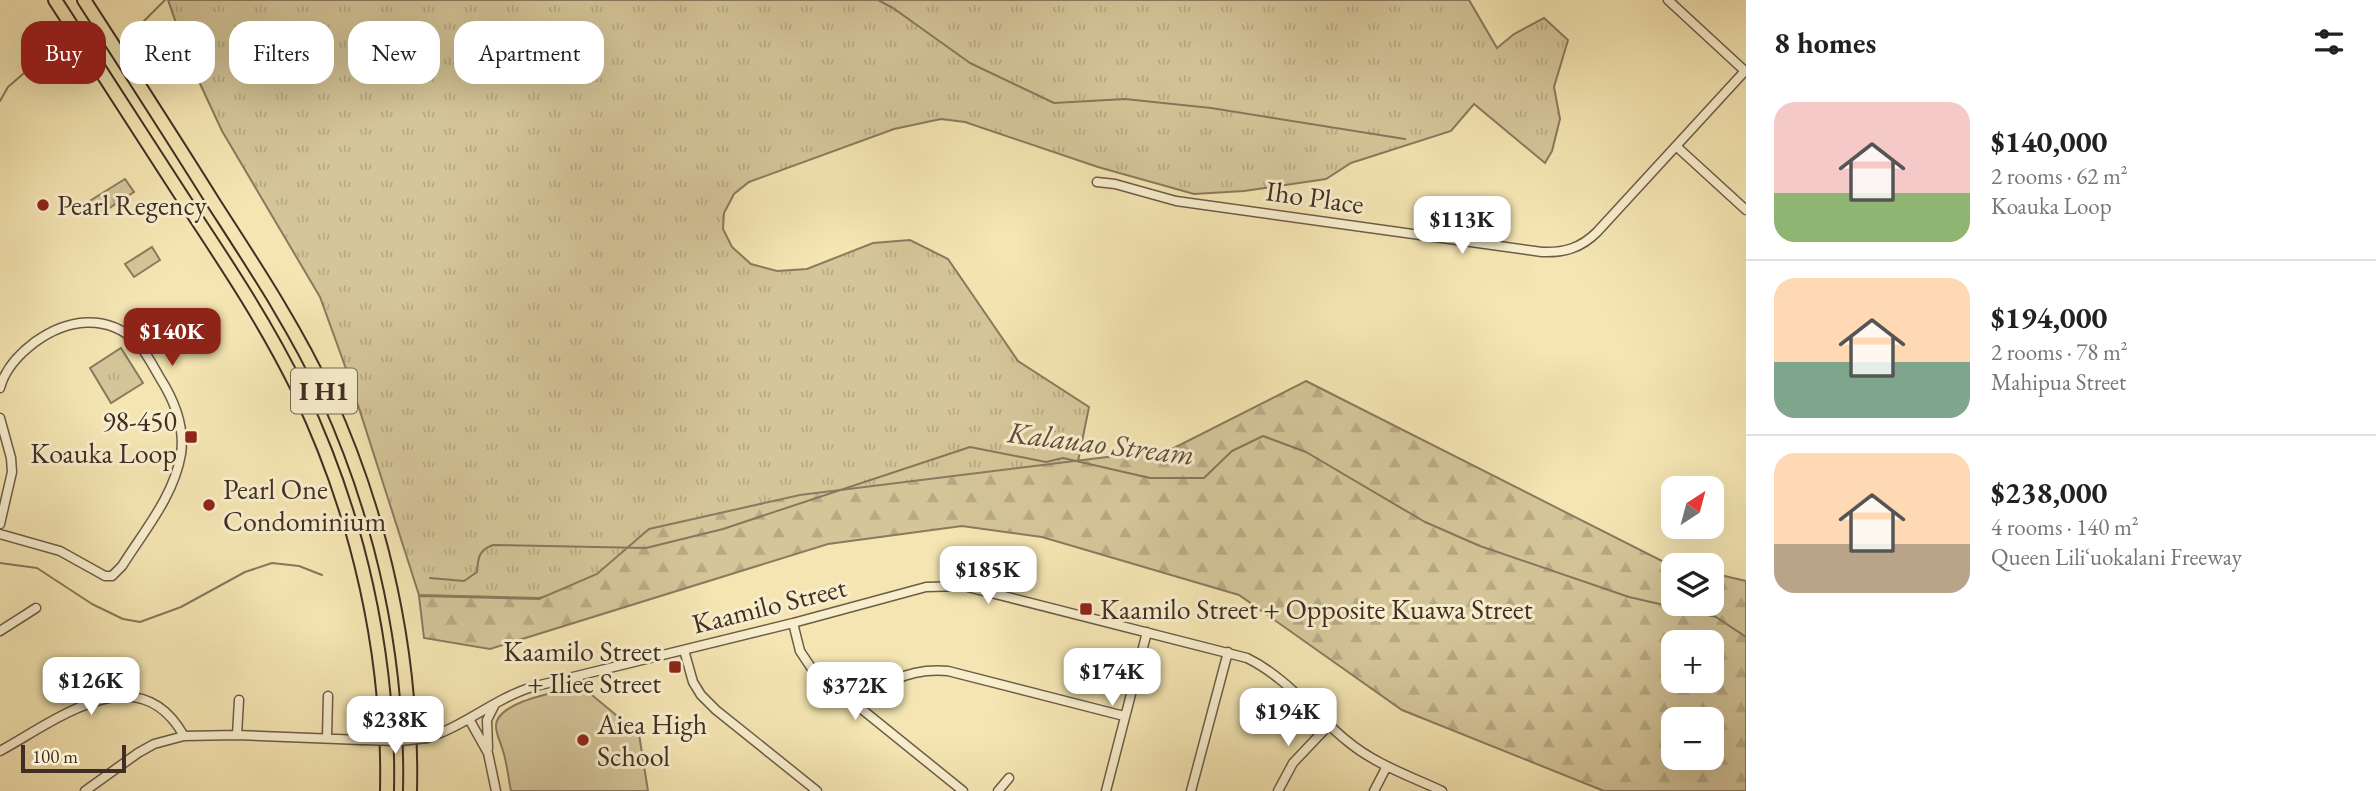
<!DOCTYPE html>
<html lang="en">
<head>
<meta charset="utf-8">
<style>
  :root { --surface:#fff; --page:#f2f2f2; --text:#202124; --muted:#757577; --line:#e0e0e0; --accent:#8f2418 }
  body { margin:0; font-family:"EB Garamond",serif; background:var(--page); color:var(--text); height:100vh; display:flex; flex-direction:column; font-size:26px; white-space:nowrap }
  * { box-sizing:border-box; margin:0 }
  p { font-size:23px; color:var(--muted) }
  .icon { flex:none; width:38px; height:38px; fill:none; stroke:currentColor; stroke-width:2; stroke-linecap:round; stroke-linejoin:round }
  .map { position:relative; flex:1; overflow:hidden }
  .drawer { display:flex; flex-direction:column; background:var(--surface); width:630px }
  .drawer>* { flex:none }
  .hud { position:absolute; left:21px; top:21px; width:665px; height:63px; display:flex; gap:14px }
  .needle { width:46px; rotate:36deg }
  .controls { position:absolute; left:1661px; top:476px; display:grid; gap:14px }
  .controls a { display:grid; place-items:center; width:63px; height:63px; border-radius:14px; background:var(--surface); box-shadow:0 7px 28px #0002; font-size:35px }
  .scale { position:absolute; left:21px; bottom:18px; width:105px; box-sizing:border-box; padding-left:7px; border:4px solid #402e24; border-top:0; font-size:19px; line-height:24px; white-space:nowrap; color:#402e24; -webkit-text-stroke:5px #f8eecd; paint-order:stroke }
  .price { position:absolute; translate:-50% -60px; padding:0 16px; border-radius:14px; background:#fff; color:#222; font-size:23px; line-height:46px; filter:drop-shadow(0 2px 4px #0008) }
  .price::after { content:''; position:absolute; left:50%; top:42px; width:21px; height:16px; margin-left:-10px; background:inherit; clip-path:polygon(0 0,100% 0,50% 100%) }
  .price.on { background:var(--accent); color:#fff }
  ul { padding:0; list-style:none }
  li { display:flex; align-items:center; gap:21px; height:175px; padding:0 28px }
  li+li { border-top:2px solid var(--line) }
  li span { display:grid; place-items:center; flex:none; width:196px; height:140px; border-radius:21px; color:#555 }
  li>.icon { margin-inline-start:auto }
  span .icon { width:84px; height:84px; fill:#fffc; stroke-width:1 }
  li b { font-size:30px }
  h2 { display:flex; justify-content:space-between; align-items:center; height:84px; padding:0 28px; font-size:30px }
  .pill { padding:0 24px; border-radius:21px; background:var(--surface); box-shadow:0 7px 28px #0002; font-size:24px; line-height:63px }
  .pill.on { background:var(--accent); color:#fff }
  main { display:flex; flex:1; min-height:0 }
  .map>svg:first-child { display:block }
</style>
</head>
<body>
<main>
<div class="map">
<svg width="1746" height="791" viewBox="0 0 1746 791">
  <defs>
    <pattern id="grass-tufts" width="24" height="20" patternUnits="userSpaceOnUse" patternTransform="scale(1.75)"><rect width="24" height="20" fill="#d5c69a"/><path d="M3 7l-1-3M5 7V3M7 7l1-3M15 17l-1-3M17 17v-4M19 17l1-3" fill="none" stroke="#b8aa85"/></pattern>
    <pattern id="forest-firs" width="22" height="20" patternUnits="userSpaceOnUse" patternTransform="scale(1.75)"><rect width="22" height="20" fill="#d5c69a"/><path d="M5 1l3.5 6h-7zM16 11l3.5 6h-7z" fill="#b8aa85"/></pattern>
  </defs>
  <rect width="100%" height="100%" fill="#f4e5b2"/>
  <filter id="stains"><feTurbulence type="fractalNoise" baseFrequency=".00286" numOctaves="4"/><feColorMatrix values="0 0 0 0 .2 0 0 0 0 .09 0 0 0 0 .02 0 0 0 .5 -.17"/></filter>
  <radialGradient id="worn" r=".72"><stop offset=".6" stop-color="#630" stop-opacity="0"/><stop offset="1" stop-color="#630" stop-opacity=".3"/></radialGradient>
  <!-- grass -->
  <path fill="url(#grass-tufts)" stroke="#8a7a5f" stroke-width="2" d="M168,0H1469L1497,48L1514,34L1544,18L1568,40L1554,87L1560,119L1552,151L1545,163L1474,104L1451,131L1351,163L1326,179L1244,191L1194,194L1098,167L965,122L941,119L894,129L749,182L734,194L724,213L723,229L732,247L751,264L777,271L807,269L873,243L910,240L948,259L1018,361L1089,407L1073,486L938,505L539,598L419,595L349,377L320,297L222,131L189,60Z
    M125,179L134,192L97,216L88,202Z
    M152,247L160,260L134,277L125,264Z
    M121,348L143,383L111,403L90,368Z"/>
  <!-- forest -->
  <path fill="url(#forest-firs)" stroke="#8a7a5f" stroke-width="2" fill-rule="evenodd" d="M1306,381L1664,562L1678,565H1673V604H1712V573L1746,581V791H1604L1402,710L1239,595L1042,537L962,526L828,544L490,649L424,638L419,596L539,599L597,574L649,529L800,495L1172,449ZM1673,642H1712V681H1673ZM1673,719H1712V758H1673Z"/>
  <!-- garden -->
  <path fill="#d5c69a" stroke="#8a7a5f" stroke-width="2" d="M581,686L639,734L648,791H511C508,777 507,761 502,748C500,741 496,734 496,726C496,701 562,691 581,686Z"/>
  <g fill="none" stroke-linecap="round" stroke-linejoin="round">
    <!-- stream -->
    <path stroke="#87775c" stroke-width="2" d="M878,0L893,8L970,63L1054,103L1125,99L1211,108L1405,139
      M132,26L143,22L165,0
      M0,101L8,87L47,53
      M0,563L37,568L92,604L123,619L140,622L181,607L245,572L272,563L299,566L322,575
      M430,578L464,581L477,572C478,557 479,550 493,545L646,548L723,529L970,447L1046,462L1063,458L1150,478H1204L1232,451L1263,436L1306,452L1425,522L1480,546L1629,597L1716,617L1746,637"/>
    <defs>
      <path id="minor" d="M1668,0L1746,72
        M1676,146L1746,210
        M1097,182L1115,184L1176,201L1542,252C1564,253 1581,248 1597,232L1745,71
        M0,388C5,368 19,354 35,342C67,319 106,313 137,342C146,352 153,366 160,378C174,400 185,427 181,454C174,496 144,531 122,566L112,576H105L60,551L0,534
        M0,418L11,458L12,472L0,524
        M793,623L800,651L812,669L963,791
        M0,631L36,608
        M684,650L693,682L701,695L716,710L817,791
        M860,708C883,680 912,668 948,671L1124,716
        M469,719L488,753L496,791
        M237,735L239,700
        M327,738L328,696
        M427,738C465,726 494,699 532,687L793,623L926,587L964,586L1247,658C1286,677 1313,713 1346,740C1374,764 1410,776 1442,791
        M488,748L487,720L495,704
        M0,751C57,720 138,654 184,736
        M85,791L138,753L154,744L184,736L237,735L362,740
        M998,791L1009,778
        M1106,791L1147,632
        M1191,791L1228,652
        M1278,791L1293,763L1329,725
        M1374,791L1387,766"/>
      <path id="highway" d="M55,0C100,70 145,139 190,209C229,268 268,327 299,391C358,514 390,654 387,791
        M84,0C128,68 172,136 215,205C255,267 296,329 327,396C383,519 413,656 410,791"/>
    </defs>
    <!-- minor casing -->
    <use href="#minor" stroke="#6d5c48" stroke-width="11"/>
    <!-- highway casing -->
    <use href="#highway" stroke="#402e24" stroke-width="16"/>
    <!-- minor -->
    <use href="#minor" stroke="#f8eecd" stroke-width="8"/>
    <!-- highway -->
    <use href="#highway" stroke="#f4e5b2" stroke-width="12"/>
    <defs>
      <path id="minor-bridge" d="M362,740L400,741L427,738"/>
    </defs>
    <!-- minor-bridge casing -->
    <use href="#minor-bridge" stroke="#6d5c48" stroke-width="11" stroke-linecap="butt"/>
    <!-- minor-bridge -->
    <use href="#minor-bridge" stroke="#f8eecd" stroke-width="8"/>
  </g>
  <!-- markers -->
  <g fill="#8f2418" stroke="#f8eecd" stroke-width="2.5">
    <circle cx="43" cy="205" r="7"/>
    <rect x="184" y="430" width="14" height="14" rx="3.5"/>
    <circle cx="209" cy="505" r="7"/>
    <rect x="1079" y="602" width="14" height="14" rx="3.5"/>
    <rect x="668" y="660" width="14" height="14" rx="3.5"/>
    <circle cx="583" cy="740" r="7"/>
  </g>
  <g text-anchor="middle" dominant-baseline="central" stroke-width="6" stroke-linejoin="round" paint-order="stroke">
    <!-- shield labels -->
    <rect fill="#f8eecd" stroke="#776857" stroke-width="2" x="291" y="368.5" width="66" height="45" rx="5"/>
    <g font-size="26" font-weight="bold" fill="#402e24">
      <text x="324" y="391">I H1</text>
    </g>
    <!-- street labels -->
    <g font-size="28" fill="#402e24" stroke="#f8eecd">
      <text transform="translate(1315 197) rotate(8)">Iho Place</text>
      <text transform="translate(769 605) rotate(-14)">Kaamilo Street</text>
    </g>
    <!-- poi labels -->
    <g font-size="28" fill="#402e24" stroke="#f8eecd" text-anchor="start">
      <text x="57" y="205">Pearl Regency</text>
      <text x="177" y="421" text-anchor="end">98-450<tspan x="177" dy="32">Koauka Loop</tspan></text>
      <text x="223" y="489">Pearl One<tspan x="223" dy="32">Condominium</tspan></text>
      <text x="1100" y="609">Kaamilo Street + Opposite Kuawa Street</text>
      <text x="661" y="651" text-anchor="end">Kaamilo Street<tspan x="661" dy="32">+ Iliee Street</tspan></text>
      <text x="597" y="724">Aiea High<tspan x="597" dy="32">School</tspan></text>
    </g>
    <!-- water labels -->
    <g font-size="30" font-style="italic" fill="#5e4c3c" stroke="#f8eecd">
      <text transform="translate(1101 443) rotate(7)">Kalauao Stream</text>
    </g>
  </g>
  <rect width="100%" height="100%" filter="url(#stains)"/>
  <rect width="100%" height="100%" fill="url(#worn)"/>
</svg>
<div class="controls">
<a><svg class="needle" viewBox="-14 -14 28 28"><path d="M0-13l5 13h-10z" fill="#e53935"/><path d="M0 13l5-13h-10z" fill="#757577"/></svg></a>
<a><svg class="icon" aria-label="layers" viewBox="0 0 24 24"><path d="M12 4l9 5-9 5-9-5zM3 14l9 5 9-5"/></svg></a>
<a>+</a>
<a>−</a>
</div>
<div class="scale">100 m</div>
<b class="price" style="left:1462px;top:256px">$113K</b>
<b class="price on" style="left:172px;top:368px">$140K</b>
<b class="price" style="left:988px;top:606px">$185K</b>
<b class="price" style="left:1112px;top:708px">$174K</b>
<b class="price" style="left:91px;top:717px">$126K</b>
<b class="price" style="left:855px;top:722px">$372K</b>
<b class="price" style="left:1288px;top:748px">$194K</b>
<b class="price" style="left:395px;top:756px">$238K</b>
<div class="hud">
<a class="pill on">Buy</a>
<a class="pill">Rent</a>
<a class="pill">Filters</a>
<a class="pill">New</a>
<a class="pill">Apartment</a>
</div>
</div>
<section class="drawer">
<h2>8 homes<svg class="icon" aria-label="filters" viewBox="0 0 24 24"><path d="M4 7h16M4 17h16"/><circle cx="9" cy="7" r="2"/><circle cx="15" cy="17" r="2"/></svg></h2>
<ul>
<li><span style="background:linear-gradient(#f6c9c9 65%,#8fb573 0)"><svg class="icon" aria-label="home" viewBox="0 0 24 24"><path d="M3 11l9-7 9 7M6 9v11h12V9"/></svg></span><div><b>$140,000</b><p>2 rooms · 62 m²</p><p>Koauka Loop</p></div></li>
<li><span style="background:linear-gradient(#ffd9b3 60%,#7fa58c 0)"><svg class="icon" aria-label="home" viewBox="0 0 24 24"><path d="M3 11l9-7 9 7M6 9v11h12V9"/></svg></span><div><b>$194,000</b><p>2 rooms · 78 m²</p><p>Mahipua Street</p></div></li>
<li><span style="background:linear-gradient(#ffd9b3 65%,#b9a48a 0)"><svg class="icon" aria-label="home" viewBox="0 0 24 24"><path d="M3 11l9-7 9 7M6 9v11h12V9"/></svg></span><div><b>$238,000</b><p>4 rooms · 140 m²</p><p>Queen Liliʻuokalani Freeway</p></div></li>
</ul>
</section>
</main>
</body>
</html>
